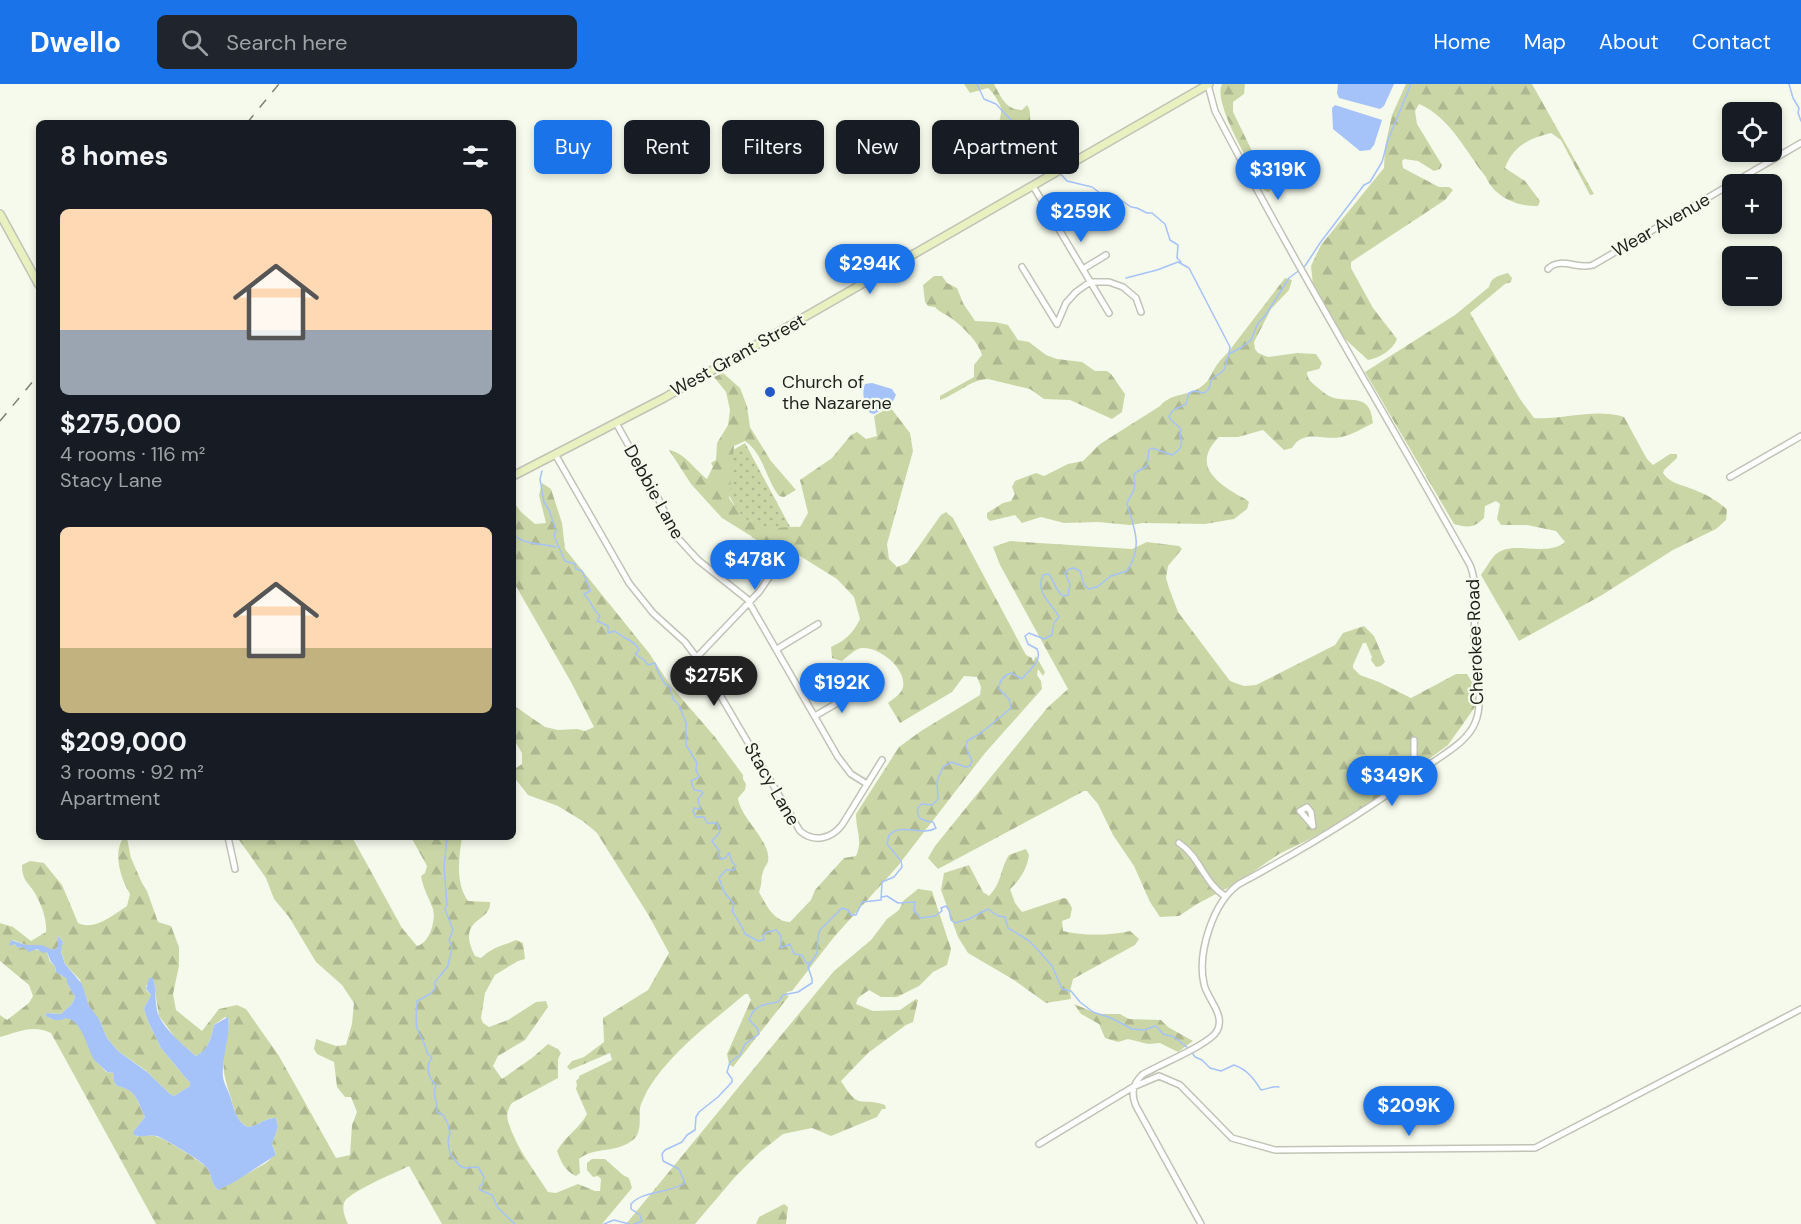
<!DOCTYPE html>
<html lang="en">
<head>
<meta charset="utf-8">
<style>
  :root { --surface:#171b24; --page:#20242c; --text:#f1f3f6; --muted:#9ea1a6; --accent:#1a73e8 }
  body { margin:0; font-family:"DM Sans",sans-serif; background:var(--page); color:var(--text); height:100vh; display:flex; flex-direction:column; font-size:22px; white-space:nowrap }
  * { box-sizing:border-box; margin:0 }
  p { font-size:20px; color:var(--muted) }
  .icon { flex:none; width:33px; height:33px; fill:none; stroke:currentColor; stroke-width:2; stroke-linecap:round; stroke-linejoin:round }
  .map { position:relative; flex:1; overflow:hidden }
  .side { position:absolute; left:36px; top:36px; width:480px; height:720px; display:flex; flex-direction:column; background:var(--surface); border-radius:9px; box-shadow:0 3px 9px #0003 }
  .side>* { flex:none }
  .top-card { position:absolute; left:534px; top:36px; width:570px; height:54px; display:flex; gap:12px }
  .fabs { position:absolute; left:1722px; top:18px; display:grid; gap:12px }
  .fabs a { display:grid; place-items:center; width:60px; height:60px; border-radius:9px; background:var(--surface); box-shadow:0 3px 9px #0003; font-size:30px }
  .price { position:absolute; translate:-50% -51px; padding:0 14px; border-radius:21px; background:var(--accent); color:#fff; font-size:20px; line-height:39px; filter:drop-shadow(0 2px 3px #0008) }
  .price::after { content:''; position:absolute; left:50%; top:36px; width:18px; height:14px; margin-left:-9px; background:inherit; clip-path:polygon(0 0,100% 0,50% 100%) }
  .price.current { background:#222; color:#fff }
  ul { padding:0; list-style:none }
  li { display:grid; align-content:center; gap:12px; height:318px; padding:0 24px }
  li span { display:grid; place-items:center; height:186px; border-radius:9px; color:#555 }
  li>.icon { margin-inline-start:auto }
  span .icon { width:108px; height:108px; fill:#fffc; stroke-width:1 }
  li b { font-size:26px }
  h2 { display:flex; justify-content:space-between; align-items:center; height:72px; padding:0 24px; font-size:26px }
  .chip { padding:0 21px; border-radius:9px; background:var(--surface); box-shadow:0 3px 9px #0003; font-size:21px; line-height:54px }
  .chip.current { background:var(--accent); color:#fff }
  header { display:flex; align-items:center; gap:36px; box-sizing:border-box; height:84px; padding:0 30px; background:var(--accent); color:#fff }
  header strong { font-size:28px }
  nav { display:flex; gap:33px; margin-inline-start:auto; font-size:21px }
  .search { width:420px; height:54px; background:var(--page); display:flex; align-items:center; gap:15px; box-sizing:border-box; padding:0 21px; border-radius:9px; color:var(--muted); font-size:22px }
  .map>svg:first-child { display:block }
</style>
</head>
<body>
<header>
<strong>Dwello</strong>
<div class="search"><svg class="icon" aria-label="search" viewBox="0 0 24 24"><circle cx="10" cy="10" r="6"/><path d="M15 15l6 6"/></svg>Search here</div>
<nav><a>Home</a><a>Map</a><a>About</a><a>Contact</a></nav>
</header>
<div class="map">
<svg width="1801" height="1140" viewBox="0 0 1801 1140">
  <defs>
    <pattern id="green-dots" width="8" height="8" patternUnits="userSpaceOnUse" patternTransform="scale(1.5)"><rect width="8" height="8" fill="#cbd6a7"/><path d="M2 2h.1M6 6h.1" fill="none" stroke="#aeb78f" stroke-width="1.8" stroke-linecap="round"/></pattern>
    <pattern id="forest-firs" width="22" height="20" patternUnits="userSpaceOnUse" patternTransform="scale(1.5)"><rect width="22" height="20" fill="#cbd6a7"/><path d="M5 1l3.5 6h-7zM16 11l3.5 6h-7z" fill="#aeb78f"/></pattern>
  </defs>
  <rect width="100%" height="100%" fill="#f6faec"/>
  <!-- green -->
  <path fill="url(#green-dots)" d="M745,359L803,467L790,479L752,453L711,379Z"/>
  <!-- forest -->
  <path fill="url(#forest-firs)" fill-rule="evenodd" d="M964,0H994C1001,13 1006,26 1022,26L1027,21C1032,28 1029,34 1031,41C1034,55 1043,62 1051,72L1050,78L1034,85H1026C1014,72 1004,60 1000,44C998,37 1002,31 1001,24C999,18 993,8 988,4L970,9Z
    M1222,0H1245L1244,10L1233,18V28L1271,106L1268,108L1264,106C1254,86 1212,20 1222,0Z
    M1406,0H1532L1594,110L1590,111L1561,56L1551,49C1530,54 1513,62 1505,84L1525,97L1540,117L1538,122C1518,123 1494,113 1486,93C1465,67 1451,34 1419,20L1415,27L1417,40L1442,81L1440,85L1434,87L1418,77L1404,75L1402,77L1403,84L1439,103H1449L1453,106L1445,116L1351,178V184L1373,224L1397,255C1393,266 1379,274 1368,276L1344,254L1313,201L1311,182L1321,161L1384,84L1385,63L1392,31Z
    M1508,189L1512,194L1511,198L1505,200L1470,229L1520,315L1534,334C1564,336 1594,324 1624,333L1647,375L1653,381L1670,370H1677V374L1664,386L1663,389C1671,401 1685,401 1697,407C1708,411 1718,418 1727,425L1726,436L1716,445L1673,466L1602,511L1519,557L1481,491C1486,484 1490,476 1495,471C1512,455 1546,474 1565,458L1556,447L1527,441H1501L1497,435L1500,420L1496,417L1485,422L1484,434C1474,444 1467,444 1454,440L1365,288L1455,231L1489,203C1491,193 1498,192 1508,189Z
    M934,192H942L947,199L957,204L963,219L975,237L995,238L1008,241L1018,256L1029,258L1046,271L1057,275L1082,278L1095,287H1107L1111,290L1125,310L1122,328L1112,335L1070,316L1044,315L1030,305L988,295C972,295 955,311 940,316V312L974,293V281L982,271C978,257 963,243 951,234C946,230 940,229 935,223L928,222L925,218L923,201Z
    M1285,194L1292,196L1289,206L1271,225L1254,258L1255,265L1258,269L1268,273L1297,269L1316,270L1322,279L1319,285L1307,288C1307,295 1311,298 1317,303C1321,306 1325,310 1329,312C1349,321 1370,306 1373,339C1363,344 1352,351 1341,353C1323,357 1304,344 1292,364L1284,366L1263,346L1238,353H1219C1194,378 1211,395 1236,410C1241,413 1245,414 1249,418L1247,425L1234,435L1205,440L1143,439L1130,441L1098,438L1064,439L1041,433L1022,439L1015,431L990,437L987,434V429L1003,419L1011,417L1015,410L1012,403L1015,397L1036,389L1044,392L1068,380L1083,377L1100,360L1160,322C1172,308 1188,313 1202,302C1210,297 1213,285 1219,278C1222,274 1226,271 1229,267Z
    M723,289L740,304L747,322L750,343L771,377L796,406L784,413L779,412C766,395 763,369 745,357L734,362L729,414C738,427 749,443 766,444C778,445 789,442 800,443L808,429L800,396L832,374L851,351L857,348L866,355L877,352L874,332L890,323L910,349L913,367L887,460L889,475L897,483L907,479L941,431L946,428L953,434L1026,571L1032,574L1033,578L1036,572L1045,588L1043,592L1038,585L1037,591L1041,597L1042,605L985,669L897,783L834,853L792,907L787,908L786,911L789,912L733,983L729,980L727,970L751,916L748,910H745C710,940 671,967 647,1007C645,1012 641,1019 640,1024C639,1034 642,1047 634,1055C617,1070 595,1062 579,1075L580,1089L576,1092C565,1087 561,1078 557,1067C565,1052 580,1044 587,1030L576,1005L577,1001L576,997L579,994V992L612,976L610,969L570,986L567,983L572,977L584,973L604,958L603,934L648,906L669,869L649,832L597,749L584,738L558,722L528,711L513,692V686L522,680V669L513,654V621L545,643L558,646L577,645L585,647L594,643L571,598L513,497V417L521,428L535,440L546,439L539,411L542,399L551,405L562,439L565,465L649,569L670,601L715,653L743,691V695L746,700L745,706L738,714C740,734 772,758 768,777C768,779 765,783 764,785C760,792 763,799 759,808C766,821 774,838 790,838L811,816L815,806L844,774L856,772C863,756 856,748 856,730L899,663L921,647L980,611L981,603L977,593L964,592L952,608L900,639L888,619C892,615 899,612 902,606C910,588 881,562 861,564C855,565 847,573 842,577L832,574L831,563C846,556 853,549 860,535L854,513L837,495L792,467L772,465L722,434L691,400L669,366C685,369 695,386 707,395L716,376L717,359L728,341L730,326L726,308L714,293Z
    M1010,457L1132,465L1147,458L1179,462L1182,465L1168,482L1166,494L1169,504L1178,528L1230,597L1244,602L1256,601L1335,561L1343,549L1364,542L1374,552L1385,578L1381,582L1376,583L1371,576L1372,573L1366,559H1363L1353,581V584L1360,591L1379,598L1411,614L1456,590H1467L1473,600L1475,623L1448,661L1341,740L1279,770L1237,799L1197,820L1179,832L1160,833L1150,818L1134,782L1113,751L1098,720L1087,707H1084L938,785L928,774L935,762L1047,624L1068,605L1000,481L993,463Z
    M124,753L127,754L131,774L142,799L147,807L158,838L171,842L179,863V882L173,910L176,926L202,947L219,925L237,921L246,925L279,972L336,1074L350,1071L352,1041L357,1028L351,1013H345L337,1003L334,978L317,970L314,965L316,955L336,962L346,961L352,940L354,919L342,901L316,878L289,833L274,815L266,794L237,753H352L402,844L417,862C430,859 436,836 433,825C429,814 423,804 421,792L425,789L427,782L411,753H462C459,773 455,799 468,817L490,818C492,839 455,833 475,872L481,874C492,863 502,862 516,856L523,859L525,875L518,877L495,891L485,909L481,934L483,939L489,943L508,936L536,918L546,917L548,923L525,956L498,972L493,982L502,995L532,974L548,960L558,965L561,969L558,975V994L512,1019C508,1024 506,1031 508,1037C515,1062 534,1086 548,1108L556,1109L578,1100L595,1107H600L601,1095L598,1092L593,1093L587,1086V1079L592,1075H605L623,1091L629,1094L632,1104L602,1140H442L409,1082C395,1089 353,1106 345,1117C341,1123 345,1134 348,1140H156L51,949C33,940 18,948 0,953V931L7,936L29,919L33,912L29,901L0,877V839L13,843L31,857L46,848C47,836 42,822 36,811C29,798 22,798 22,781L30,777L44,779L62,801L78,839C95,847 113,831 127,822L130,810C121,795 112,769 124,753ZM58,852L63,858L61,867L65,880L80,896L89,922L94,930L99,935L107,954L118,967L145,986L170,1010L174,1012L190,1002V999L161,964L147,935L144,924L151,911L146,906V902L153,894L159,932L176,955L196,972C208,967 211,954 214,941L225,933L229,935C230,945 226,954 225,963C221,984 225,996 231,1014C234,1026 236,1036 247,1043C257,1043 266,1033 276,1034L278,1043L272,1060L276,1070L266,1079L218,1106C210,1098 212,1092 208,1085C203,1078 162,1053 155,1052C149,1050 142,1053 136,1052L133,1048L145,1033C136,1017 138,1006 117,1002L114,998V989L106,988C103,983 96,979 94,974C88,964 82,937 70,934C64,933 56,935 51,935L45,931L46,929L61,930L72,920L75,913L67,899V895L56,888L55,882L50,878L47,868L23,863L19,864L15,860L10,858L13,856L26,861H38L54,866L58,863Z
    M1026,765L1029,771C1027,785 1020,796 1010,805L1015,819L1022,828L1064,814L1067,815L1072,824L1070,834L1062,837L1063,847C1086,852 1106,852 1130,847L1139,855L1135,861L1073,895L1070,907L1071,915L1046,919L1014,896L968,869L958,853L941,806L944,789L969,781L983,808L989,812C1002,799 1000,785 1009,771Z
    M918,805L932,807L951,865L947,881L933,888L919,902L897,913H881L869,906L858,914L856,920L873,927L900,926L916,915L918,916L913,938L906,941L868,969L841,997C860,1028 859,1012 885,1021L886,1025H882L877,1033L831,1052L812,1044L783,1050L760,1068L735,1093L695,1140H626L834,887L871,856L887,835L899,826L903,817Z
    M1074,920L1098,930H1120L1129,935L1161,936L1168,943L1193,957L1178,968L1160,959L1148,960L1128,955L1118,958L1105,954L1099,940L1081,930Z
    M784,1120L788,1123L786,1140H756L759,1133Z"/>
  <!-- water -->
  <path fill="#a5c2f9" d="M1338,0H1394L1384,22L1380,25L1339,14L1337,9Z
    M1335,21L1382,36L1374,61L1370,66L1360,67L1333,45L1332,24Z
    M872,299L892,305L896,311L891,321L874,330L870,329C865,320 861,311 865,300Z
    M58,852L63,858L61,868L65,880L82,900L89,922L99,935L107,954L118,967L147,988L170,1010L174,1012L190,1002V999L161,964L147,935L144,924L151,911L146,905L149,894H153C156,904 155,916 157,926C160,942 184,962 196,972C208,966 211,955 214,941L228,933C232,944 221,976 223,993C224,1000 229,1008 231,1015C234,1026 236,1036 247,1043C257,1043 266,1033 276,1034L278,1043L272,1060L276,1071L236,1097L218,1106C210,1098 212,1092 208,1085C204,1078 165,1055 157,1052C149,1050 141,1054 134,1051L133,1048L145,1033C137,1017 137,1006 117,1002L114,998V989L107,988C103,983 96,979 93,974C86,960 82,937 66,934C59,938 51,936 45,931L46,929L61,930L72,920L75,913L67,899V895L56,888L55,882L51,878L47,868L43,869L37,865L29,868L23,863L18,864L15,860L9,862L11,856L26,861H41L54,866L58,863Z"/>
  <g fill="none" stroke-linecap="round" stroke-linejoin="round">
    <!-- stream -->
    <path stroke="#a5c2f9" stroke-width="1.5" d="M977,0L984,15L996,20L1022,48L1019,58C1026,71 1033,79 1048,72L1050,78L1056,85
      M1789,0L1793,14L1799,24L1798,29L1801,37
      M1059,88L1067,97L1092,103L1104,112L1118,114L1131,123L1137,124L1147,129H1152L1165,140L1170,156L1178,161L1177,174L1181,178
      M1126,194L1157,186L1178,178L1189,184L1230,263L1229,269
      M542,387L540,395L544,418L549,426L556,446L554,452L565,477L575,480L576,485L582,487C584,492 590,502 590,507L584,510C591,517 592,525 600,532L597,537L608,542V549L615,547C622,554 636,557 639,566L635,570L644,576L648,581L655,579L658,588L665,600L670,604L673,615L679,621L686,639V661L697,679L696,686L699,693L691,697L694,706L701,707L703,709L698,715L700,725L694,724L693,727L696,733H704L707,739H717L720,748L712,757L720,768L718,772L721,775L725,774L729,769L732,778L736,782L734,786H726L719,794L724,808L734,820L732,827C737,835 742,842 745,850L758,857L764,856L763,851L767,848L776,846L781,852V864L790,860L794,870L802,871L806,879H810
      M513,450C523,461 542,459 556,463
      M447,753L444,784L447,821L445,825L453,846L449,856L452,863L448,882L435,898V905L430,910L417,917C417,926 415,936 417,944C420,953 426,960 427,969L432,974C425,982 428,994 436,1001C431,1011 439,1019 437,1028L443,1031L448,1040L450,1049L448,1057L450,1070L460,1082L465,1084L478,1083L484,1093L483,1100L479,1103L480,1106L492,1111L498,1124L515,1140
      M882,813L887,812L898,819L915,818L914,827L921,834L935,832L942,827L941,824L946,822L949,826L951,836L955,839L969,835L988,825L998,832L1005,833L1008,844L1028,856L1038,866L1052,882L1062,905L1071,907L1080,918L1093,928L1111,934L1132,945L1144,946L1155,942L1158,944L1163,950L1174,953L1188,964
      M1191,967L1195,973L1202,976L1210,984L1221,987L1234,981C1248,986 1254,995 1261,1006C1268,1005 1272,1002 1279,1003
      M604,1140L614,1136L629,1140
      M634,1140L642,1137L640,1131L631,1125V1120C643,1106 669,1110 685,1099L679,1085L663,1077L662,1070L665,1066L682,1058L687,1051L695,1046L696,1033L699,1028L718,1013L732,998V995L727,988L730,978L740,971L745,960L759,950L757,944L749,936C754,921 765,920 778,918L783,911L798,908L812,899V895L808,883L817,869L818,852L820,846L842,824L848,826L851,831H856L862,818L881,816L882,798L894,793L902,783L901,777L887,760L889,751C903,738 922,753 936,744L933,738C924,737 915,735 918,723L922,720L932,721L938,715L937,697L943,683L951,678L966,683L970,682L972,677L966,663L967,657L981,649L1011,624L1009,615L999,605C999,597 1003,592 1011,589L1022,595C1029,585 1043,578 1037,565L1028,560L1025,552L1029,549L1044,555L1052,551L1054,539L1059,533C1051,518 1035,509 1043,491L1049,490C1054,497 1055,506 1063,512L1068,511L1070,500L1065,489L1069,485L1074,484L1080,487L1084,501L1089,505L1097,503L1111,492L1127,487C1143,463 1135,446 1127,420C1128,415 1132,411 1134,406C1138,388 1125,394 1147,382L1149,366L1152,364L1172,371C1182,365 1183,361 1180,351L1181,346C1178,340 1172,339 1169,333C1172,324 1177,325 1186,320L1189,309L1194,307L1204,309L1209,305L1211,296L1224,286L1229,270L1242,263L1251,256L1258,239L1265,232L1289,194L1305,182L1320,159L1364,101L1370,98L1382,78L1388,56L1411,0"/>
    <defs>
      <path id="minor" d="M1033,102L1109,229
        M1022,183L1057,240
        M1083,185L1106,171
        M1548,185C1560,172 1578,186 1593,181L1801,59
        M1057,240L1066,219L1076,208L1090,198H1109L1123,203L1136,214L1141,228
        M616,339L658,414L676,452L698,476L747,515L838,673L851,690L867,700
        M555,370L629,499L653,529L685,558L703,582L800,747C814,759 831,755 842,741L882,676
        M1730,393L1801,352
        M777,565L818,540
        M697,573L759,508L783,473
        M815,632L856,608
        M1414,656V680L1420,688
        M1307,723L1311,728L1313,742L1300,727Z
        M228,753L235,785
        M1179,759C1200,773 1204,799 1225,812
        M1039,1060L1133,1003L1159,992L1180,1001L1232,1054L1275,1066L1535,1064L1801,925
        M1201,1140L1136,1022C1131,1010 1132,1001 1142,991C1158,981 1209,961 1217,947C1226,931 1207,915 1204,900C1197,869 1213,818 1239,800C1306,764 1368,726 1429,681C1445,669 1467,658 1475,639C1485,616 1474,586 1474,562C1473,536 1480,506 1470,481C1385,329 1295,181 1215,27L1208,1"/>
      <path id="secondary" d="M0,130L39,201
        M513,392L664,314L1209,0"/>
    </defs>
    <!-- minor casing -->
    <use href="#minor" stroke="#c0c3b6" stroke-width="8"/>
    <!-- secondary casing -->
    <use href="#secondary" stroke="#c0c3b6" stroke-width="10"/>
    <!-- minor -->
    <use href="#minor" stroke="#fff" stroke-width="5"/>
    <!-- secondary -->
    <use href="#secondary" stroke="#eaf1c1" stroke-width="7"/>
    <!-- rail -->
    <path stroke="#7e8077" stroke-width="1.5" stroke-dasharray="10 10" stroke-linecap="butt" d="M247,39L279,0
      M0,337L39,290"/>
  </g>
  <!-- markers -->
  <circle fill="#2659c7" stroke="#f6faec" stroke-width="2" cx="770" cy="308" r="6"/>
  <g text-anchor="middle" dominant-baseline="central" stroke-width="4.5" stroke-linejoin="round" paint-order="stroke">
    <!-- street labels -->
    <g font-size="18" fill="#1f211c" stroke="#f6faec">
      <text transform="translate(1661 141) rotate(-30)">Wear Avenue</text>
      <text transform="translate(738 271) rotate(-29)">West Grant Street</text>
      <text transform="translate(654 408) rotate(61)">Debbie Lane</text>
      <text transform="translate(1475 558) rotate(-92)">Cherokee Road</text>
      <text transform="translate(772 700) rotate(60)">Stacy Lane</text>
    </g>
    <!-- poi labels -->
    <g font-size="18" fill="#1f211c" stroke="#f6faec" text-anchor="start">
      <text x="782" y="298">Church of<tspan x="782" dy="21">the Nazarene</tspan></text>
    </g>
  </g>
</svg>
<div class="fabs">
<a><svg class="icon" aria-label="locate" viewBox="0 0 24 24"><circle cx="12" cy="12" r="6"/><path d="M12 2v4M12 18v4M2 12h4M18 12h4"/></svg></a>
<a>+</a>
<a>−</a>
</div>
<b class="price" style="left:1278px;top:117px">$319K</b>
<b class="price" style="left:1081px;top:159px">$259K</b>
<b class="price" style="left:870px;top:211px">$294K</b>
<b class="price" style="left:755px;top:507px">$478K</b>
<b class="price current" style="left:714px;top:623px">$275K</b>
<b class="price" style="left:842px;top:630px">$192K</b>
<b class="price" style="left:1392px;top:723px">$349K</b>
<b class="price" style="left:1409px;top:1053px">$209K</b>
<div class="top-card">
<a class="chip current">Buy</a>
<a class="chip">Rent</a>
<a class="chip">Filters</a>
<a class="chip">New</a>
<a class="chip">Apartment</a>
</div>
<section class="side">
<h2>8 homes<svg class="icon" aria-label="filters" viewBox="0 0 24 24"><path d="M4 7h16M4 17h16"/><circle cx="9" cy="7" r="2"/><circle cx="15" cy="17" r="2"/></svg></h2>
<ul>
<li><span style="background:linear-gradient(#ffd9b3 65%,#9aa5b1 0)"><svg class="icon" aria-label="home" viewBox="0 0 24 24"><path d="M3 11l9-7 9 7M6 9v11h12V9"/></svg></span><div><b>$275,000</b><p>4 rooms · 116 m²</p><p>Stacy Lane</p></div></li>
<li><span style="background:linear-gradient(#ffd9b3 65%,#c2b280 0)"><svg class="icon" aria-label="home" viewBox="0 0 24 24"><path d="M3 11l9-7 9 7M6 9v11h12V9"/></svg></span><div><b>$209,000</b><p>3 rooms · 92 m²</p><p>Apartment</p></div></li>
</ul>
</section>
</div>
</body>
</html>
